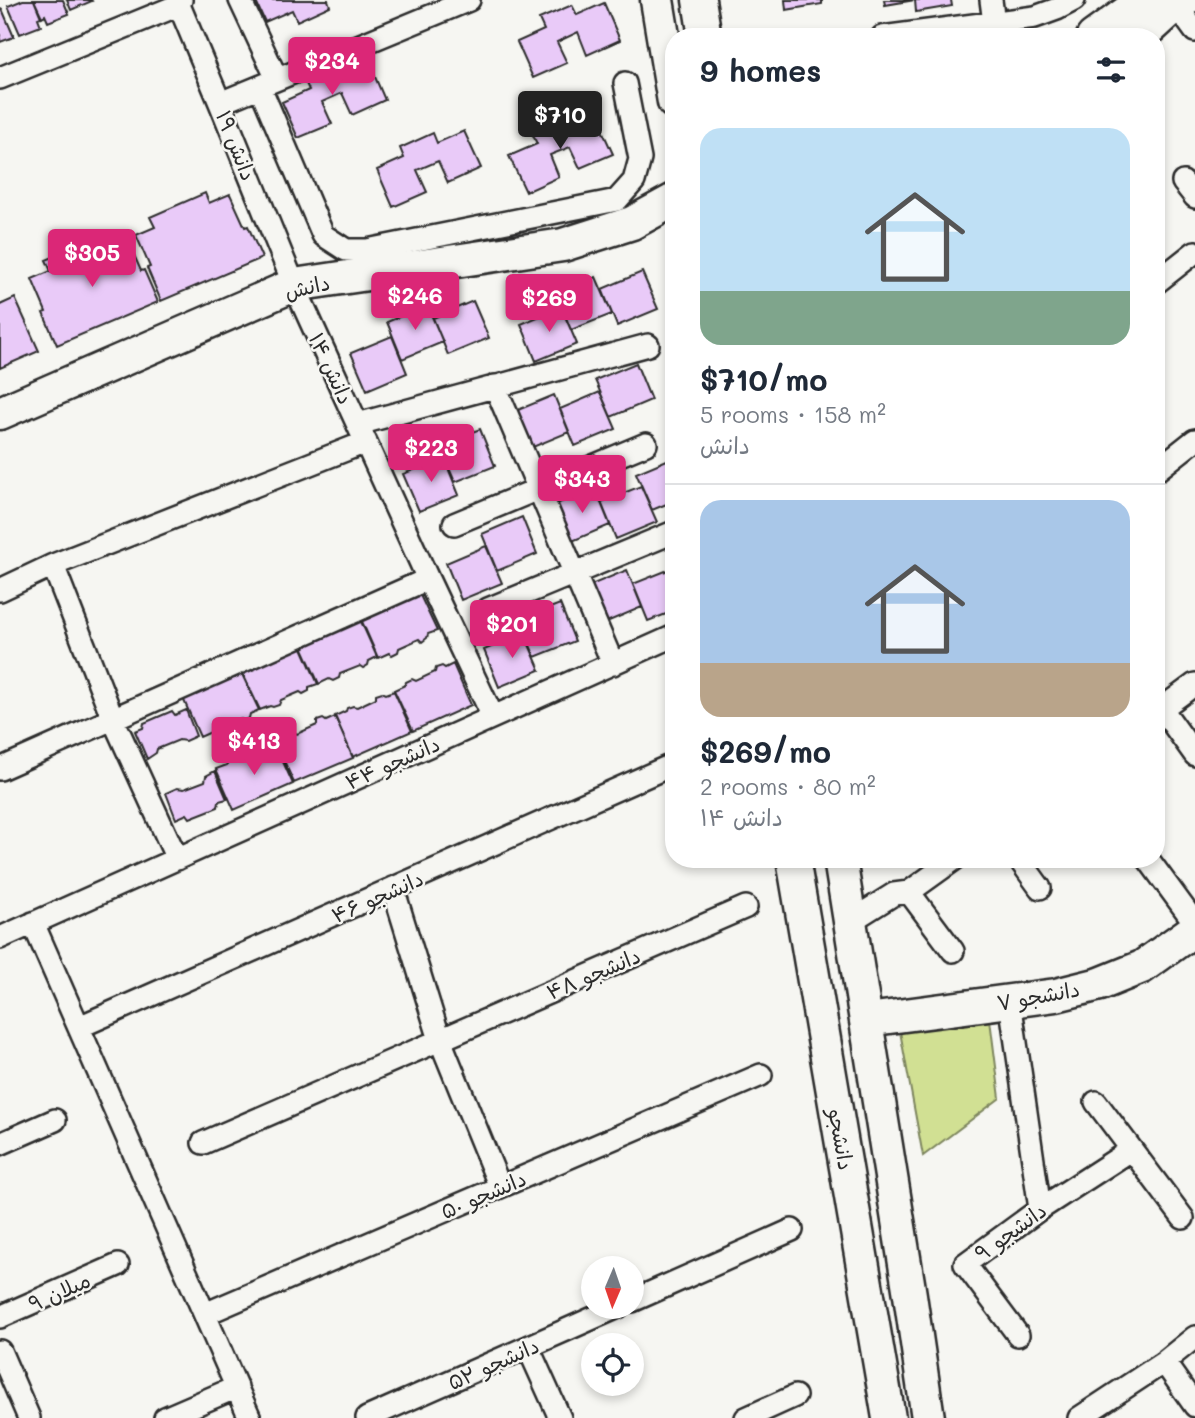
<!DOCTYPE html>
<html lang="en">
<head>
<meta charset="utf-8">
<style>
  :root { --surface:#fff; --page:#f6f6f7; --text:#1f2937; --muted:#747a83; --line:#e0e1e3; --accent:#db2777 }
  body { margin:0; font-family:Mali,"Playpen Sans Arabic",sans-serif; background:var(--page); color:var(--text); height:100vh; display:flex; flex-direction:column; font-size:26px; white-space:nowrap }
  * { box-sizing:border-box; margin:0 }
  p { font-size:23px; color:var(--muted) }
  .icon { flex:none; width:38px; height:38px; fill:none; stroke:currentColor; stroke-width:2; stroke-linecap:round; stroke-linejoin:round }
  .map { position:relative; flex:1; overflow:hidden }
  .sheet { position:absolute; left:665px; top:28px; width:500px; height:840px; display:flex; flex-direction:column; background:var(--surface); border-radius:28px; box-shadow:0 4px 10px #0003 }
  .sheet>* { flex:none }
  .needle { width:46px; rotate:182deg }
  .controls { position:absolute; left:581px; top:1256px; display:grid; gap:14px }
  .controls a { display:grid; place-items:center; width:63px; height:63px; border-radius:50%; background:var(--surface); box-shadow:0 4px 10px #0003; font-size:35px }
  .price { position:absolute; translate:-50% -60px; padding:0 16px; border-radius:7px; background:var(--accent); color:#fff; font-size:23px; line-height:46px; filter:drop-shadow(0 2px 4px #0008) }
  .price::after { content:''; position:absolute; left:50%; top:42px; width:21px; height:16px; margin-left:-10px; background:inherit; clip-path:polygon(0 0,100% 0,50% 100%) }
  .price.active { background:#222; color:#fff }
  ul { padding:0; list-style:none }
  li { display:grid; align-content:center; gap:14px; height:371px; padding:0 35px }
  li+li { border-top:2px solid var(--line) }
  li span { display:grid; place-items:center; height:217px; border-radius:21px; color:#555 }
  li>.icon { margin-inline-start:auto }
  span .icon { width:126px; height:126px; fill:#fffc; stroke-width:1 }
  li b { font-size:30px }
  h2 { display:flex; justify-content:space-between; align-items:center; height:84px; padding:0 35px; font-size:30px }
  .map>svg:first-child { display:block }
</style>
</head>
<body>
<div class="map">
<svg width="1195" height="1418" viewBox="0 0 1195 1418">
  <rect width="100%" height="100%" fill="#f6f6f2"/>
  <filter id="ink" filterUnits="userSpaceOnUse"><feTurbulence type="fractalNoise" baseFrequency=".0143" numOctaves="2"/><feDisplacementMap in="SourceGraphic" scale="14" xChannelSelector="R" yChannelSelector="G"/><feConvolveMatrix kernelMatrix="1 2 1 2 8 2 1 2 1" color-interpolation-filters="sRGB"/></filter>
  <g filter="url(#ink)">
    <!-- green -->
    <path fill="#d1e093" stroke="#7e865f" stroke-width="2" d="M989,1012L1000,1098L923,1156L899,1026Z"/>
    <!-- building -->
    <path fill="#e9caf8" stroke="#2b2b2b" stroke-width="2" d="M23,0H34L41,17L38,18L41,26L20,34L8,6Z
      M34,0H63L69,14L48,22L45,15L42,17Z
      M67,0H91L92,1L71,10Z
      M255,0H328L330,6L297,21L292,10L265,22Z
      M785,0H822V4L786,10Z
      M884,0H951L952,6L916,12L915,0L885,5Z
      M604,3L620,40L587,55L578,32L557,42L567,63L533,78L517,42L544,30L539,19L572,5L577,15Z
      M2,9L14,37L0,42V10Z
      M369,63L385,100L352,115L342,93L322,102L332,124L298,138L282,102L309,90L304,79L337,65L342,75Z
      M596,117L613,154L580,168L570,147L550,155L559,177L526,192L509,156L537,144L532,133L565,119L569,129Z
      M464,131L481,168L448,183L438,161L417,170L427,192L393,207L377,170L404,158L400,148L433,133L437,143Z
      M205,193L209,203L230,194L245,227L248,226L262,258L161,301L147,268L150,267L136,235L155,227L150,217Z
      M101,237L105,248L127,239L141,271L144,270L158,302L57,345L43,313L46,312L32,279L51,271L46,260Z
      M642,272L658,309L617,326L602,289Z
      M596,277L612,314L571,330L556,293Z
      M15,298L39,351L0,368V305Z
      M473,301L489,338L448,355L433,318Z
      M427,305L443,342L402,359L387,322Z
      M561,307L577,344L536,361L521,324Z
      M392,336L407,373L367,390L351,353Z
      M636,363L651,400L611,417L595,380Z
      M600,392L616,429L575,446L560,409Z
      M554,395L569,432L528,449L513,412Z
      M480,429L495,466L455,482L439,445Z
      M674,457V501L652,510L636,473Z
      M444,458L459,495L419,511L403,474Z
      M641,486L657,522L616,539L601,502Z
      M595,488L610,525L570,542L554,505Z
      M522,517L537,554L497,571L482,534Z
      M486,546L502,583L461,600L446,563Z
      M673,568L674,611L648,621L633,584Z
      M627,570L642,607L602,624L586,587Z
      M418,591L437,631L428,634L427,638L422,642L419,639L399,648L398,652L392,655L389,653L378,658L360,617Z
      M560,604L575,641L535,657L519,620Z
      M359,617L377,657L369,661L368,665L363,668L360,666L340,674L339,678L333,681L329,679L319,684L301,644Z
      M524,633L540,670L499,687L484,650Z
      M300,643L318,684L309,687V691L303,694L300,692L281,700L279,705L273,707L270,706L260,710L241,670Z
      M453,664L471,705L413,731L394,690L405,685L406,682L412,679L416,681L435,672L436,668L442,666L445,668Z
      M240,670L259,710L250,714L249,718L244,721L241,719L221,727L220,731L214,734L211,732L200,737L182,696Z
      M394,691L412,731L353,757L335,716L346,711L347,708L353,706L357,707L376,698V694L382,692L386,694Z
      M186,710L196,736L185,741L179,740L157,749L156,753L147,759L135,731L143,728L144,723L172,711L175,715Z
      M335,717L353,758L294,783L276,743L286,738L287,735L293,732L297,734L317,725V721L323,719L326,721Z
      M275,744L293,784L234,810L216,769L227,765L228,761L234,759L238,760L257,752V747L264,746L267,748Z
      M215,771L227,799L219,801L218,807L190,818L187,814L176,819L166,793L177,788L184,789L205,781L206,776Z"/>
    <g fill="none" stroke-linecap="round" stroke-linejoin="round">
      <defs>
        <path id="street" d="M240,0L277,79
          M991,0L994,23
          M179,5L220,103L294,285L428,579L493,717
          M1176,5L1195,31
          M882,37L1035,17L1057,9L1074,0
          M0,78L179,5L181,0
          M260,87L323,235L346,250H367L617,200L634,181L640,159L625,83
          M220,103L469,0
          M1183,182L1195,197
          M1157,282L1195,252
          M495,386L613,664
          M358,424L648,345
          M1157,470L1195,440
          M454,524L646,444
          M53,565L113,719L177,859
          M0,590L53,565L366,442
          M488,609L674,532
          M1157,702L1195,755
          M1157,712L1195,684
          M0,769L428,579
          M1019,859L1040,888
          M1148,859L1195,923
          M393,888L440,1040L500,1187
          M909,892L953,951
          M851,921L894,894L909,892L955,859
          M33,923L250,1418
          M0,938L674,636
          M1010,1001L1040,1209
          M79,1027L674,764
          M1096,1102L1183,1218
          M203,1143L746,907
          M0,1144L55,1120
          M632,1301L792,1230
          M205,1314L761,1075
          M0,1317L118,1265
          M1018,1335L965,1264L1040,1209L1131,1150
          M528,1347L560,1418
          M0,1351L29,1418
          M1164,1362L1195,1406
          M165,1418L237,1387
          M367,1418L618,1307
          M746,1418L795,1396
          M1079,1418L1164,1362L1195,1337"/>
        <path id="secondary" d="M657,0L674,102
          M699,0L705,37
          M1093,37L1144,0
          M1141,37L1176,5L1185,0
          M0,413L294,285L563,245L632,223L674,200
          M793,859L889,1418
          M840,859L910,1295L928,1418
          M867,1020L1056,995L1100,984L1142,967L1195,929"/>
      </defs>
      <!-- street casing -->
      <use href="#street" stroke="#2b2b2b" stroke-width="26"/>
      <!-- secondary casing -->
      <use href="#secondary" stroke="#2b2b2b" stroke-width="37"/>
      <!-- street -->
      <use href="#street" stroke="#f6f6f2" stroke-width="21"/>
      <!-- secondary -->
      <use href="#secondary" stroke="#f6f6f2" stroke-width="32"/>
    </g>
  </g>
  <g text-anchor="middle" dominant-baseline="central" stroke-width="5" stroke-linejoin="round" paint-order="stroke">
    <!-- street labels -->
    <g font-size="21" fill="#2b2b2b" stroke="#f6f6f2">
      <text transform="translate(237 145) rotate(68)">دانش ۱۹</text>
      <text transform="translate(307 286) rotate(-13)">دانش</text>
      <text transform="translate(332 368) rotate(65)">دانش ۱۴</text>
      <text transform="translate(392 762) rotate(-24)">دانشجو ۴۴</text>
      <text transform="translate(377 896) rotate(-24)">دانشجو ۴۶</text>
      <text transform="translate(593 973) rotate(-23)">دانشجو ۴۸</text>
      <text transform="translate(1038 995) rotate(-10)">دانشجو ۷</text>
      <text transform="translate(842 1139) rotate(80)">دانشجو</text>
      <text transform="translate(483 1194) rotate(-23)">دانشجو ۵۰</text>
      <text transform="translate(1010 1231) rotate(-36)">دانشجو ۹</text>
      <text transform="translate(59 1291) rotate(-24)">میلان ۹</text>
      <text transform="translate(493 1363) rotate(-24)">دانشجو ۵۲</text>
    </g>
  </g>
</svg>
<div class="controls">
<a><svg class="needle" viewBox="-14 -14 28 28"><path d="M0-13l5 13h-10z" fill="#e53935"/><path d="M0 13l5-13h-10z" fill="#747a83"/></svg></a>
<a><svg class="icon" aria-label="locate" viewBox="0 0 24 24"><circle cx="12" cy="12" r="6"/><path d="M12 2v4M12 18v4M2 12h4M18 12h4"/></svg></a>
</div>
<b class="price" style="left:332px;top:97px">$234</b>
<b class="price active" style="left:560px;top:151px">$710</b>
<b class="price" style="left:92px;top:289px">$305</b>
<b class="price" style="left:415px;top:332px">$246</b>
<b class="price" style="left:549px;top:334px">$269</b>
<b class="price" style="left:431px;top:484px">$223</b>
<b class="price" style="left:582px;top:515px">$343</b>
<b class="price" style="left:512px;top:660px">$201</b>
<b class="price" style="left:254px;top:777px">$413</b>
<section class="sheet">
<h2>9 homes<svg class="icon" aria-label="filters" viewBox="0 0 24 24"><path d="M4 7h16M4 17h16"/><circle cx="9" cy="7" r="2"/><circle cx="15" cy="17" r="2"/></svg></h2>
<ul>
<li><span style="background:linear-gradient(#bfe0f5 75%,#7fa58c 0)"><svg class="icon" aria-label="home" viewBox="0 0 24 24"><path d="M3 11l9-7 9 7M6 9v11h12V9"/></svg></span><div><b>$710/mo</b><p>5 rooms · 158 m²</p><p>دانش</p></div></li>
<li><span style="background:linear-gradient(#a9c7e8 75%,#b9a48a 0)"><svg class="icon" aria-label="home" viewBox="0 0 24 24"><path d="M3 11l9-7 9 7M6 9v11h12V9"/></svg></span><div><b>$269/mo</b><p>2 rooms · 80 m²</p><p>دانش ۱۴</p></div></li>
</ul>
</section>
</div>
</body>
</html>
